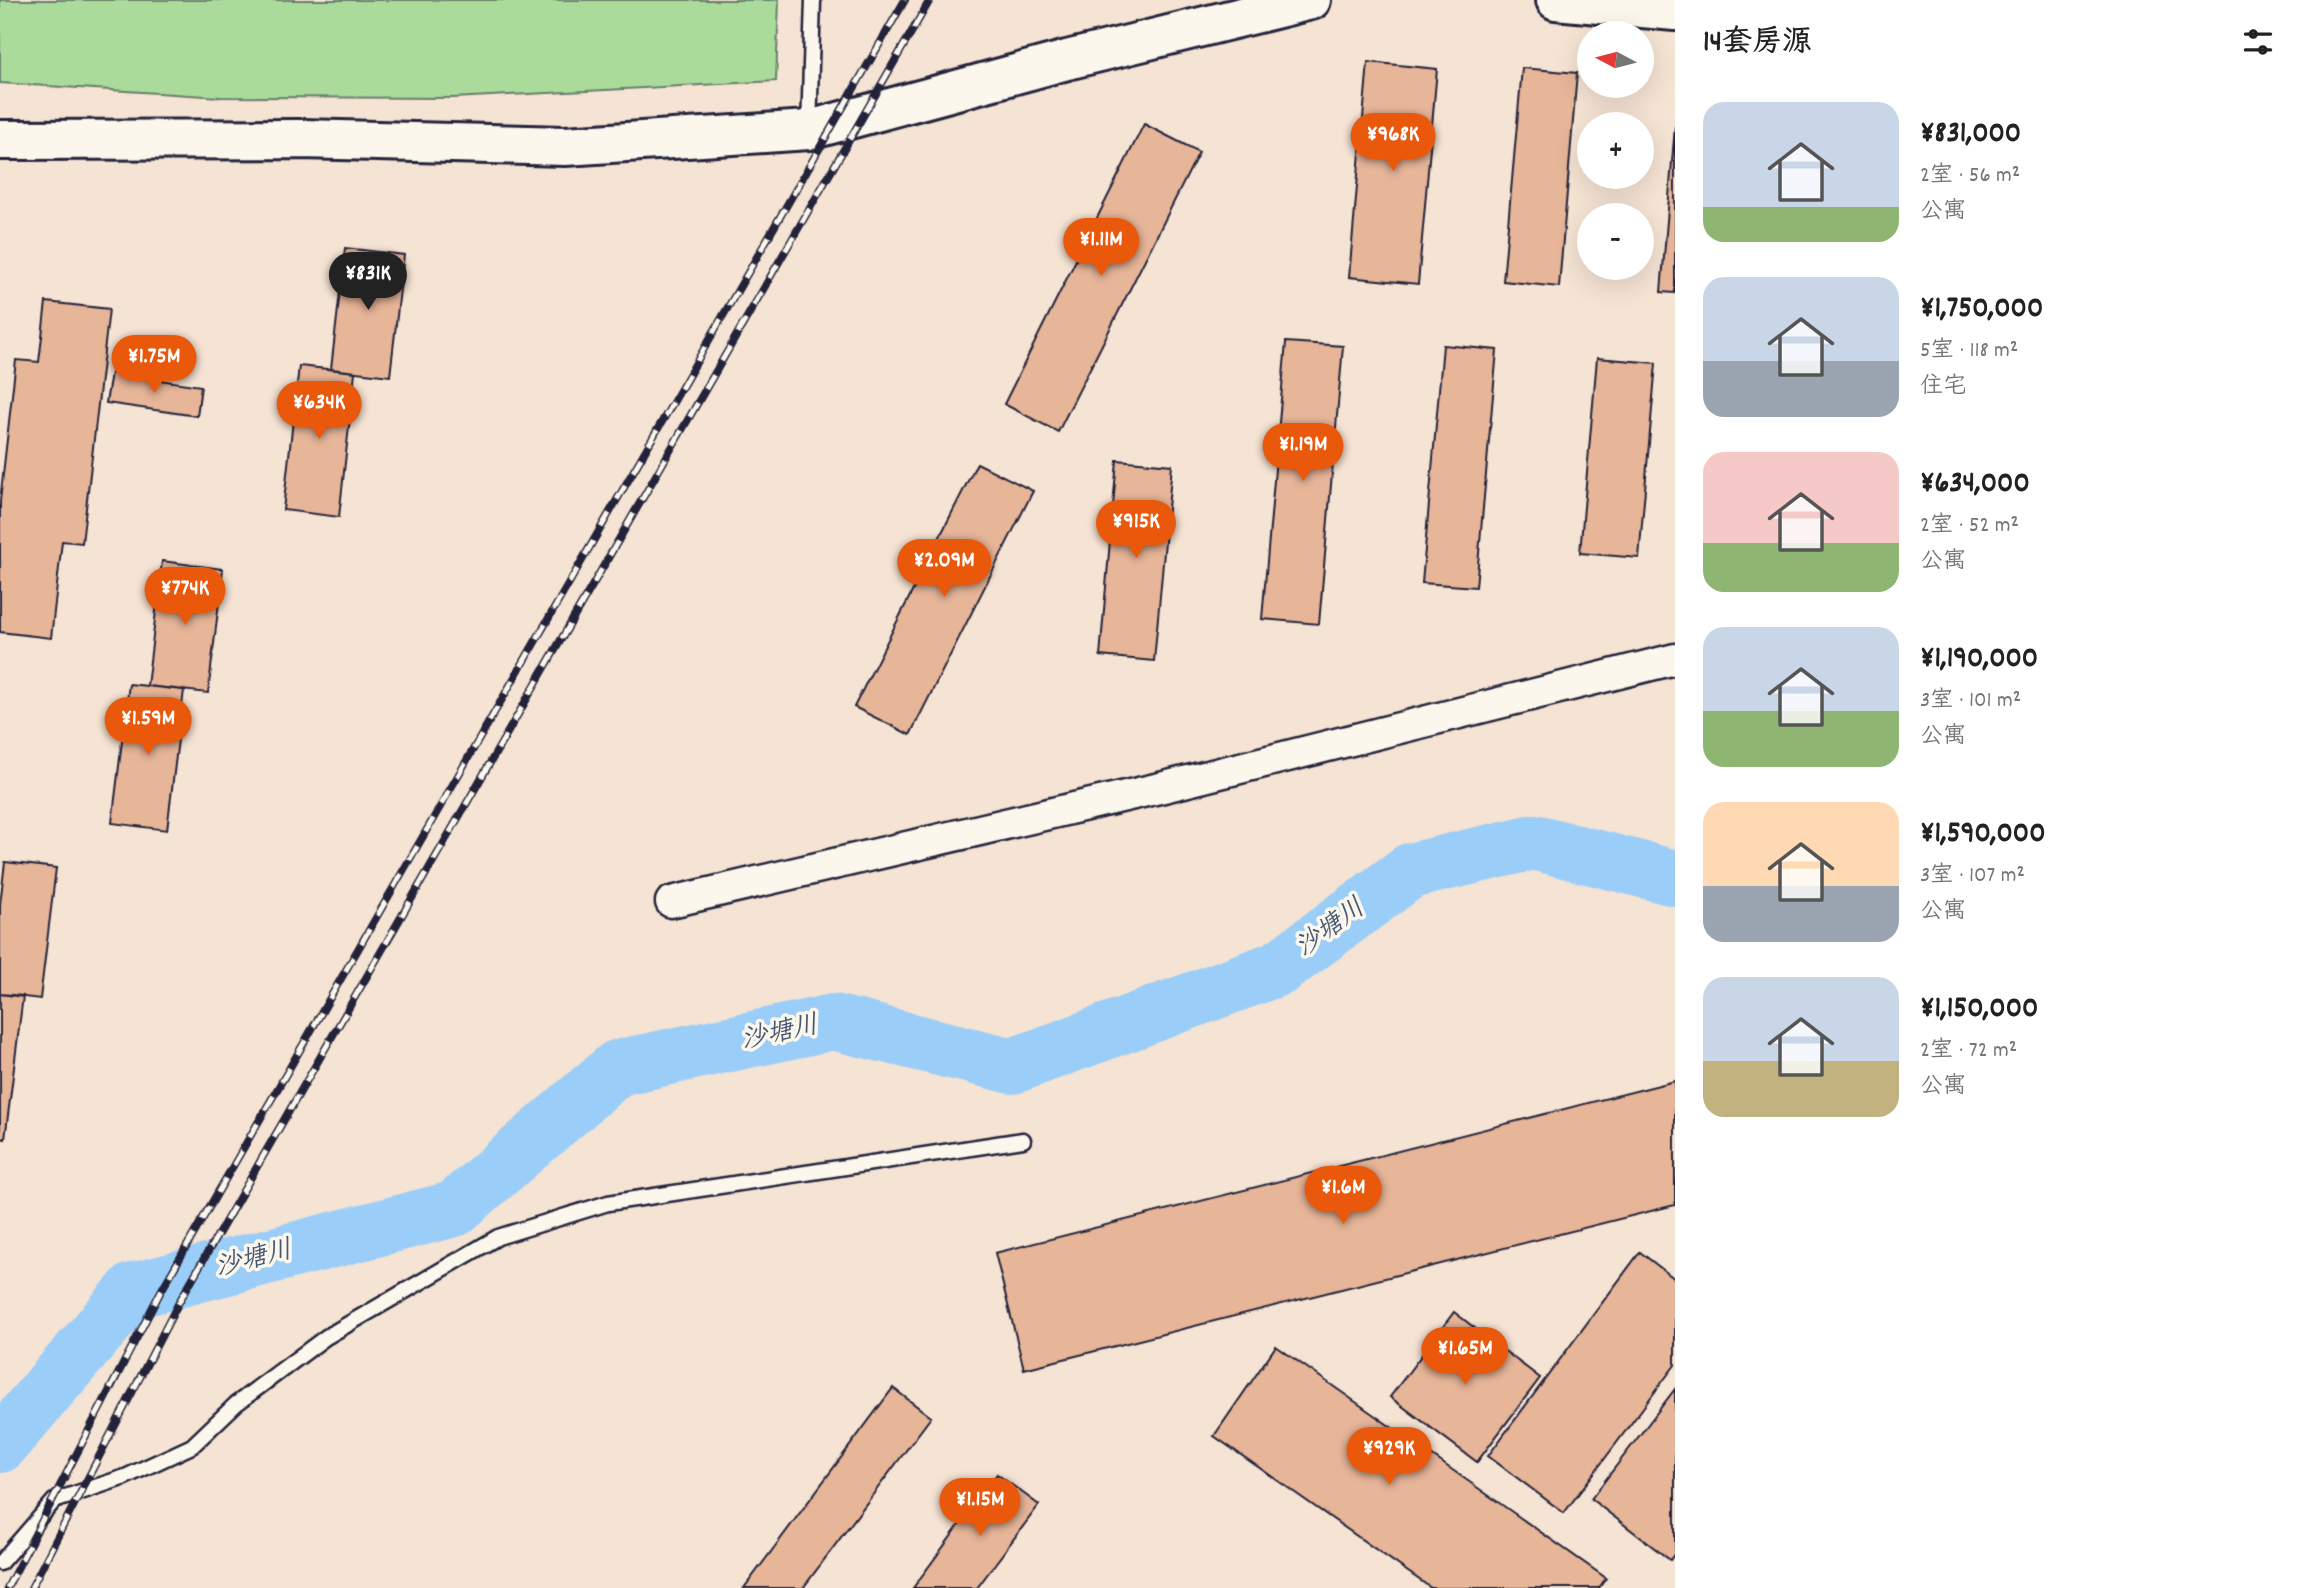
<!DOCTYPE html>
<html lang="zh">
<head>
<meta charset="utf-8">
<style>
  :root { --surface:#fff; --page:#f2f2f2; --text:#222; --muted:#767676; --accent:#ea580c }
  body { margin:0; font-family:Dekko,"LXGW WenKai TC",sans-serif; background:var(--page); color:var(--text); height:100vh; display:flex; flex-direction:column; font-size:26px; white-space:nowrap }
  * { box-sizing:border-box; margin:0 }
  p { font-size:23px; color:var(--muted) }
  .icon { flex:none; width:38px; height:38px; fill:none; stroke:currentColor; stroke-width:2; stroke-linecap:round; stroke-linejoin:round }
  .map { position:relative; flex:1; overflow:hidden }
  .sheet { display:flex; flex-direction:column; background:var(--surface); width:630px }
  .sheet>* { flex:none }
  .needle { width:46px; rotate:277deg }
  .tools { position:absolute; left:1577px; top:21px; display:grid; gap:14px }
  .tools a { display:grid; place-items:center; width:77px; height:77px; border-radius:50%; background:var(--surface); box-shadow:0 7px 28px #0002; font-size:35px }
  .price { position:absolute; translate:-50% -60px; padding:0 16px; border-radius:24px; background:var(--accent); color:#fff; font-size:23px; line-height:46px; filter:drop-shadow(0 2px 4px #0008) }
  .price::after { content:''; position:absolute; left:50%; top:42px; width:21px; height:16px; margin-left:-10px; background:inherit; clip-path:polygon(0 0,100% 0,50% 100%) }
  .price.current { background:#222; color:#fff }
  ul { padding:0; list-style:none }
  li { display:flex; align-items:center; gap:21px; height:175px; padding:0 28px }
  li span { display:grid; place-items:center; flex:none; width:196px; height:140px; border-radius:21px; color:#555 }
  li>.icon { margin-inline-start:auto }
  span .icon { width:84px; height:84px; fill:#fffc; stroke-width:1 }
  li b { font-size:30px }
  h2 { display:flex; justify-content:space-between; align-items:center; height:84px; padding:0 28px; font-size:30px }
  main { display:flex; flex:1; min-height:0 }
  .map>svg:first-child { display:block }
</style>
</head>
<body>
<main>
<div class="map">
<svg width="1675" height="1588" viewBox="0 0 1675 1588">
  <rect width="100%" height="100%" fill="#f5e3d3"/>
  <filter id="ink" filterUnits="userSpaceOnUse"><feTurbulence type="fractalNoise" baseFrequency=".0143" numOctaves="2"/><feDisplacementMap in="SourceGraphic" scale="14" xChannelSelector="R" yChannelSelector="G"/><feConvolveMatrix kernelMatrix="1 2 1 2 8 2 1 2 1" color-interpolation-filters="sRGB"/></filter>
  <g filter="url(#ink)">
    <!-- green -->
    <path fill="#aadb9b" stroke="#667e6b" stroke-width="2" d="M0,0H779L776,81L453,98L221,97L0,83Z"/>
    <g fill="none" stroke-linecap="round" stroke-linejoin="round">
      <!-- river -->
      <path stroke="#9acef8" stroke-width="56" d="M0,1445L133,1291L454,1209L617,1068L833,1022L1013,1066L1279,968L1410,871L1534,842L1675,878"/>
    </g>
    <!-- building -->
    <path fill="#e7b598" stroke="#22223b" stroke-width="2" d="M1368,62L1437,69L1418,284L1349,277Z
      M1522,68L1577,73L1559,287L1503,281Z
      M1144,124L1199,152L1058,432L1004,404Z
      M1675,126V293L1661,292Z
      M345,248L404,255L390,376L331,369Z
      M46,302L109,309L82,543L62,541L51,638L0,632V501L16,360L39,362Z
      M1286,342L1343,346L1319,624L1262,619Z
      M1443,345L1497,350L1476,587L1422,583Z
      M1597,358L1656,363L1639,558L1580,553Z
      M299,366L355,372L339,517L283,510Z
      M111,373L201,386L197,416L106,403Z
      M1117,460L1172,465L1154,661L1100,656Z
      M977,463L1033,491L910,735L854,707Z
      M162,561L223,569L208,693L147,686Z
      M129,684L184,690L167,830L112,823Z
      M5,862L56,868L40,999L0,994V905Z
      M0,994L23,996L5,1139L0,1138Z
      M1675,1081V1205L1024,1369L995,1253Z
      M1640,1252L1675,1279V1365L1564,1513L1488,1456Z
      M1454,1312L1540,1378L1477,1462L1390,1397Z
      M1276,1346L1606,1578L1599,1588H1431L1214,1436Z
      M893,1388L931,1417L803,1588H744Z
      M1675,1389V1553L1670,1560L1591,1499Z
      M997,1474L1039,1505L977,1588H913Z"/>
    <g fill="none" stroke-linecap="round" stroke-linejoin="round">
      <defs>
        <path id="lane" d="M809,129L813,0
          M0,1563L54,1501L125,1477L192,1446L236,1404L326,1337L498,1237L608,1203L1023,1140"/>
        <path id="street" d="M671,902L1164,787L1675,659"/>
        <path id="secondary" d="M1556,0L1675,11
          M0,140L302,139L565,146L809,130L1067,60L1311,0"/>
      </defs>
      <!-- lane casing -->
      <use href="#lane" stroke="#22223b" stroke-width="19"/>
      <!-- street casing -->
      <use href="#street" stroke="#22223b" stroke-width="35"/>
      <!-- secondary casing -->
      <use href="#secondary" stroke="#22223b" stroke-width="44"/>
      <!-- lane -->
      <use href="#lane" stroke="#fbf7ec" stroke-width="14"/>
      <!-- street -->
      <use href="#street" stroke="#fbf7ec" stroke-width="30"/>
      <!-- secondary -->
      <use href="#secondary" stroke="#fbf7ec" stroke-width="38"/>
      <defs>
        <path id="rail" d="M7,1588L161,1291L905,0
          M31,1588L179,1302L930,0"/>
      </defs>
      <!-- rail casing -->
      <use href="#rail" stroke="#22223b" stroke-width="8"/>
      <!-- rail -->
      <use href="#rail" stroke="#fbf7ec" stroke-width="5" stroke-dasharray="16" stroke-linecap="butt"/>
    </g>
  </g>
  <g text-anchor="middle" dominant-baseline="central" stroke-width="7" stroke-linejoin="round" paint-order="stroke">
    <!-- water labels -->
    <g font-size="26" font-style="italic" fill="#465674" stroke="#fbf7ec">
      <text transform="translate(1331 929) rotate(-36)">沙塘川</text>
      <text transform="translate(780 1034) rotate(-12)">沙塘川</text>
      <text transform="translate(254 1260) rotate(-14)">沙塘川</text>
    </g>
  </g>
</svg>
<div class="tools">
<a><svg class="needle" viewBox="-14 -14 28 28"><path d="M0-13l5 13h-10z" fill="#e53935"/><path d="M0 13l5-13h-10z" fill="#767676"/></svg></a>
<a>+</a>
<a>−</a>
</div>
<b class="price" style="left:1393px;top:173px">¥968K</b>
<b class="price" style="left:1101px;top:278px">¥1.11M</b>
<b class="price current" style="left:368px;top:312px">¥831K</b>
<b class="price" style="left:154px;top:395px">¥1.75M</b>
<b class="price" style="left:319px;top:441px">¥634K</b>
<b class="price" style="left:1303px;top:483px">¥1.19M</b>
<b class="price" style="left:1136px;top:560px">¥915K</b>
<b class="price" style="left:944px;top:599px">¥2.09M</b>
<b class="price" style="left:185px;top:627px">¥774K</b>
<b class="price" style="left:148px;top:757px">¥1.59M</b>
<b class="price" style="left:1343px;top:1226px">¥1.6M</b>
<b class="price" style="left:1465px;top:1387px">¥1.65M</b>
<b class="price" style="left:1389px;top:1487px">¥929K</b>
<b class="price" style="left:980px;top:1538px">¥1.15M</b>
</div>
<section class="sheet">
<h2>14套房源<svg class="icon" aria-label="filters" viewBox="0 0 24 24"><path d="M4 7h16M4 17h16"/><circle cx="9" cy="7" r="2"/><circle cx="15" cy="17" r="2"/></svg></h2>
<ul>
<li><span style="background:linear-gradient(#c9d6e8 75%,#8fb573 0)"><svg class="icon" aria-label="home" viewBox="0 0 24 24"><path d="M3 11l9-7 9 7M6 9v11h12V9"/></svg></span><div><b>¥831,000</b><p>2室 · 56 m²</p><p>公寓</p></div></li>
<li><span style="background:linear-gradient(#c9d6e8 60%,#9aa5b1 0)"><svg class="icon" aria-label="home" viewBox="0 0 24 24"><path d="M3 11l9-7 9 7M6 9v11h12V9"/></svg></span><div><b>¥1,750,000</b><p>5室 · 118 m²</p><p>住宅</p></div></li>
<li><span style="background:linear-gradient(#f6c9c9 65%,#8fb573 0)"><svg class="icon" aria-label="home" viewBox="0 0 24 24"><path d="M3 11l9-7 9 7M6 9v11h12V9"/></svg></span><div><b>¥634,000</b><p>2室 · 52 m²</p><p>公寓</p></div></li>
<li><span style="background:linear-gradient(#c9d6e8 60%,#8fb573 0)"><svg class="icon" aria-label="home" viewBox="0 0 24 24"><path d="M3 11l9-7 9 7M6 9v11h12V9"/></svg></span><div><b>¥1,190,000</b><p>3室 · 101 m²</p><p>公寓</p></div></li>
<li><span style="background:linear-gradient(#ffd9b3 60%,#9aa5b1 0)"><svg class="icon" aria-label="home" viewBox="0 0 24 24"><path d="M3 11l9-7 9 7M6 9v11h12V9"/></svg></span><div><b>¥1,590,000</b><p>3室 · 107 m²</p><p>公寓</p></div></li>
<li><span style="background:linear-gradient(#c9d6e8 60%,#c2b280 0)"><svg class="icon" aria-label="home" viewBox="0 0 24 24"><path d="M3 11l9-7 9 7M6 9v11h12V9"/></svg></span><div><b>¥1,150,000</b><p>2室 · 72 m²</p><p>公寓</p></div></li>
</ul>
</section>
</main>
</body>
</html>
